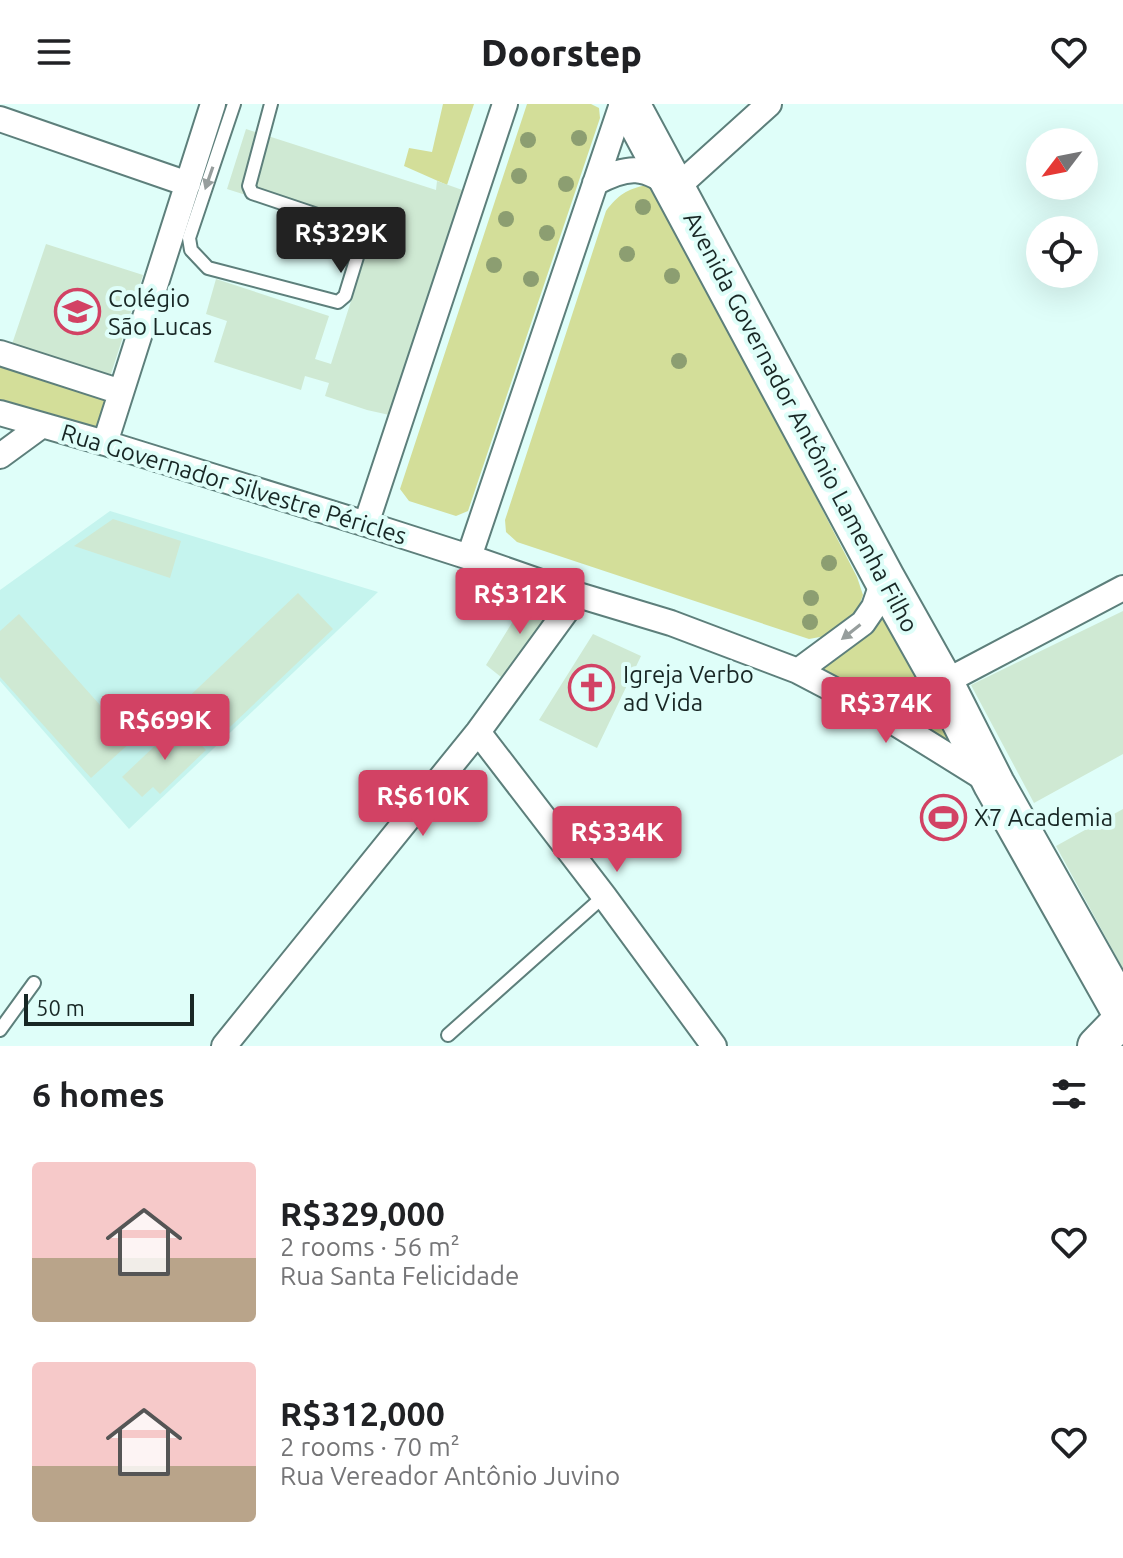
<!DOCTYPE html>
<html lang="en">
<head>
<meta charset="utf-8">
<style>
  :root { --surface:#fff; --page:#f6f6f6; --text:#202124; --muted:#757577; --accent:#d24264 }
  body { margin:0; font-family:Ubuntu,sans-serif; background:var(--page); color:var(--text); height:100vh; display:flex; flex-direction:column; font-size:30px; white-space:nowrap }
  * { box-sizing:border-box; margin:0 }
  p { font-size:26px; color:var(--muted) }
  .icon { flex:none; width:44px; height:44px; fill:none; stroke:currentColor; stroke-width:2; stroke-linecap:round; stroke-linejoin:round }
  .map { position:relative; height:942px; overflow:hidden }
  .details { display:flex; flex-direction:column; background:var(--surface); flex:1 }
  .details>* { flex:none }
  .needle { width:52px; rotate:238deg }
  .buttons { position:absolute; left:1026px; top:24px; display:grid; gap:16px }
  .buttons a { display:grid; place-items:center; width:72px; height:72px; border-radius:50%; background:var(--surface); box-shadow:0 8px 32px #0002; font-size:40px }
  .scale { position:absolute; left:24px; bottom:20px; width:170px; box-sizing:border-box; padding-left:8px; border:4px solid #182725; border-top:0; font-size:22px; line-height:28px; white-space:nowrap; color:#182725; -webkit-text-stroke:6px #dffef9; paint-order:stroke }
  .price { position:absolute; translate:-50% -68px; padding:0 18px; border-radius:8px; background:var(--accent); color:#fff; font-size:26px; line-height:52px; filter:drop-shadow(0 2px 4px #0008) }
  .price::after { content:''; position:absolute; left:50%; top:48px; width:24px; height:18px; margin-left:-12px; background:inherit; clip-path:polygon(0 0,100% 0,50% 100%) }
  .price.on { background:#222; color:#fff }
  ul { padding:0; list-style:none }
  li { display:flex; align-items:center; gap:24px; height:200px; padding:0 32px }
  li span { display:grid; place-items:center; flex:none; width:224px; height:160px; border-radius:8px; color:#555 }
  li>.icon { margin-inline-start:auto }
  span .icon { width:96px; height:96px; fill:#fffc; stroke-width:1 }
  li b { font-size:34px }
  h2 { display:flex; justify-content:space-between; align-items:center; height:96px; padding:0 32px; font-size:34px }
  header { display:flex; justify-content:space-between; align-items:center; height:104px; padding:0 32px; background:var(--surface); font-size:36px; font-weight:800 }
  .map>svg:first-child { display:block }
</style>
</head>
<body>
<header><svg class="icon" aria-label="menu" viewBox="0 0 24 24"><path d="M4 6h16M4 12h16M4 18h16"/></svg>Doorstep<svg class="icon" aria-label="heart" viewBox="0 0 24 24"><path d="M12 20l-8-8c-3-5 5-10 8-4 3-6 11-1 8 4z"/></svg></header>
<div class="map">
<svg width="1123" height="942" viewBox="0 0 1123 942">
  <rect width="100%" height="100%" fill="#dffef9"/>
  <!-- built -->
  <path fill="#c5f4ee" d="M110,407L378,488L129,725L0,577V486Z"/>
  <!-- green -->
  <path fill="#d3de99" d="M443,0H474L447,81L404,62L409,44L432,48Z
    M527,0H591L599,4L600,14L468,407L456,412L409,397L400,385Z
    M647,81L660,91L857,473L863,491L857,508L843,523L831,531L809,535L517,438L506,428L505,416L606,107C618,91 627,85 647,81Z
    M0,249L121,288L105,339L0,309Z
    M884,474L994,680L798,567L863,519Z"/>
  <!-- building -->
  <path fill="#cfe9d3" d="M246,25L436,86L437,77L468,88L394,312L367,306L325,292L329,279L305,272L301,286L214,258L227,217L206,210L216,175L329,212L315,255L331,260L372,131L227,85Z
    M46,140L143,171L109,276L10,246Z
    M113,415L181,437L170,474L74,442Z
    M531,488L554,504L506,577L486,561Z
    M298,489L333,525L213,639L178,603Z
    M1123,507V650L1034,699L971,581Z
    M19,510L132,637L91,674L0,573V527Z
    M593,530L641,552L597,644L539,616Z
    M180,618L206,646L160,690L153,683L142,693L122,673Z
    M1123,705V865L1056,742Z"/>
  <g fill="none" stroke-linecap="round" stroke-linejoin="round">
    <defs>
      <path id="lane" d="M234,0L189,134L191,146L208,164L338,198L345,192L365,127L252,89L249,82L271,0
        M0,926L34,879
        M448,931L604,792"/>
      <path id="street" d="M0,15L188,80
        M595,79C628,61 645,61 675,85L769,0
        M0,249L121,288
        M0,309L105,339L366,420L469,453L578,491L671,519L798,567L884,612L987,676
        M105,339L213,0
        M0,352L41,322
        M366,420L505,0
        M469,453L622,0
        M798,567L863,519L874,503L884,474
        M943,579L1123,484
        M478,628L604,792L714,942
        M224,942L478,628L578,491"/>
      <path id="secondary" d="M1096,942L1123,914"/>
      <path id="primary" d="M629,0L884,474L943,579L994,680L1123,909"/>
    </defs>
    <!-- lane casing -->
    <use href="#lane" stroke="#5d7f7b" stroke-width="16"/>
    <!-- street casing -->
    <use href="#street" stroke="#5d7f7b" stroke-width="28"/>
    <!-- secondary casing -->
    <use href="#secondary" stroke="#5d7f7b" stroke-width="40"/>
    <!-- primary casing -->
    <use href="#primary" stroke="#5d7f7b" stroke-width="44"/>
    <!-- lane -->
    <use href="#lane" stroke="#fff" stroke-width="12"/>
    <!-- street -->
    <use href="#street" stroke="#fff" stroke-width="24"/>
    <!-- secondary -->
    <use href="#secondary" stroke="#fff" stroke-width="36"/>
    <!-- primary -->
    <use href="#primary" stroke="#fff" stroke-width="40"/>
  </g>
  <!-- trees -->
  <g fill="#8c9e71">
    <circle cx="579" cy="34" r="8"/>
    <circle cx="528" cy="36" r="8"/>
    <circle cx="519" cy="72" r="8"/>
    <circle cx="566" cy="80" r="8"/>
    <circle cx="643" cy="103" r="8"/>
    <circle cx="506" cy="115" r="8"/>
    <circle cx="547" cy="129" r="8"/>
    <circle cx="627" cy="150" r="8"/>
    <circle cx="494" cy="161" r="8"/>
    <circle cx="672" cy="172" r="8"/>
    <circle cx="531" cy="175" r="8"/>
    <circle cx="679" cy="257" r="8"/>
    <circle cx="829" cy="459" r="8"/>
    <circle cx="811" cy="494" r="8"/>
    <circle cx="810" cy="518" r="8"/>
  </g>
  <!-- one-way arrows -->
  <defs><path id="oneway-solid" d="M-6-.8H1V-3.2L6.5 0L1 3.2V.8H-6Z" transform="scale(2)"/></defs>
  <g fill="#979e9d">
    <use href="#oneway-solid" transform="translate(209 74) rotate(109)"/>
    <use href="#oneway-solid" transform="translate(851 528) rotate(142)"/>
  </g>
  <!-- icons -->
  <defs>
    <symbol id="school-ring" viewBox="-11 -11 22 22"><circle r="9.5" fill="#dffef9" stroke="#d24264" stroke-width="1.5"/><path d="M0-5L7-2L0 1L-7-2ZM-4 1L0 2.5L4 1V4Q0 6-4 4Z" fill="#d24264"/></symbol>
    <symbol id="church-ring" viewBox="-11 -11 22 22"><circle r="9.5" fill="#dffef9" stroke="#d24264" stroke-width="1.5"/><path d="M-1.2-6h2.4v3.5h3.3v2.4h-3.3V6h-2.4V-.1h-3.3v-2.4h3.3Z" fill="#d24264"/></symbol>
    <symbol id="stadium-ring" viewBox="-11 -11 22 22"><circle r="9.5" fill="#dffef9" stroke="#d24264" stroke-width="1.5"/><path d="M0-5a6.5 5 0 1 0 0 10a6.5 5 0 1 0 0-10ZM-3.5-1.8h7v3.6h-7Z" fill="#d24264"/></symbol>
  </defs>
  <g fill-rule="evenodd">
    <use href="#school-ring" x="52" y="182" width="51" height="51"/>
    <use href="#church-ring" x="566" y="558" width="51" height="51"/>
    <use href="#stadium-ring" x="918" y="688" width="51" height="51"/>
  </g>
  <g text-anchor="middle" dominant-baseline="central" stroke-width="8" stroke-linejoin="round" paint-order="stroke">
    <!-- poi labels -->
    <g font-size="24" fill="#182725" stroke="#dffef9" text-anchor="start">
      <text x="108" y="194">Colégio<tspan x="108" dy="28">São Lucas</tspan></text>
      <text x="623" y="570">Igreja Verbo<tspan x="623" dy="28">ad Vida</tspan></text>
      <text x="974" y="713">X7 Academia</text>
    </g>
    <!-- street labels -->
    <g font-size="24" fill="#182725" stroke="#dffef9">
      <text transform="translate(801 318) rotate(62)">Avenida Governador Antônio Lamenha Filho</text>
      <text transform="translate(234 380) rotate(17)">Rua Governador Silvestre Péricles</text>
    </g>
  </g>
</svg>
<div class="buttons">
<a><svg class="needle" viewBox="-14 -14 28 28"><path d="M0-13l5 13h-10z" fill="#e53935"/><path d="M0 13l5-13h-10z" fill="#757577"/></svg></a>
<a><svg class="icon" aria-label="locate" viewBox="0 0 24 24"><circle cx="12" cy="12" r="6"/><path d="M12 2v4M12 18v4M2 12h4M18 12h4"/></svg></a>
</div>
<div class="scale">50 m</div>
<b class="price on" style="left:341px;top:171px">R$329K</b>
<b class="price" style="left:520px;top:532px">R$312K</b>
<b class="price" style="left:886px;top:641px">R$374K</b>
<b class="price" style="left:165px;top:658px">R$699K</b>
<b class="price" style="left:423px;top:734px">R$610K</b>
<b class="price" style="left:617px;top:770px">R$334K</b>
</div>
<section class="details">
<h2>6 homes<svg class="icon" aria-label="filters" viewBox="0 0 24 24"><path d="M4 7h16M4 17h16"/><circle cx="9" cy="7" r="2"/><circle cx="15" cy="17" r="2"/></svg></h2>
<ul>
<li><span style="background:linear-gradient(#f6c9c9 60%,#b9a48a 0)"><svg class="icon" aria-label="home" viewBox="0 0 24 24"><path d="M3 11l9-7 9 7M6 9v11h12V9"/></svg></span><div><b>R$329,000</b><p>2 rooms · 56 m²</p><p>Rua Santa Felicidade</p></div><svg class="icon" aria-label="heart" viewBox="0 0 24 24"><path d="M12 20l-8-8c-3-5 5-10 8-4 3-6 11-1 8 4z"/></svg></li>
<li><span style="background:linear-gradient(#f6c9c9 65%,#b9a48a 0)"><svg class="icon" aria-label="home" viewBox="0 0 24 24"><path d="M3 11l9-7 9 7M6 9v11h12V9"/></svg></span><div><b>R$312,000</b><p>2 rooms · 70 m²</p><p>Rua Vereador Antônio Juvino</p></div><svg class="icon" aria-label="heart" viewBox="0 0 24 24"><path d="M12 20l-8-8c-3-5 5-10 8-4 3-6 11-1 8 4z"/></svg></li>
</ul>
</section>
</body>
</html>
